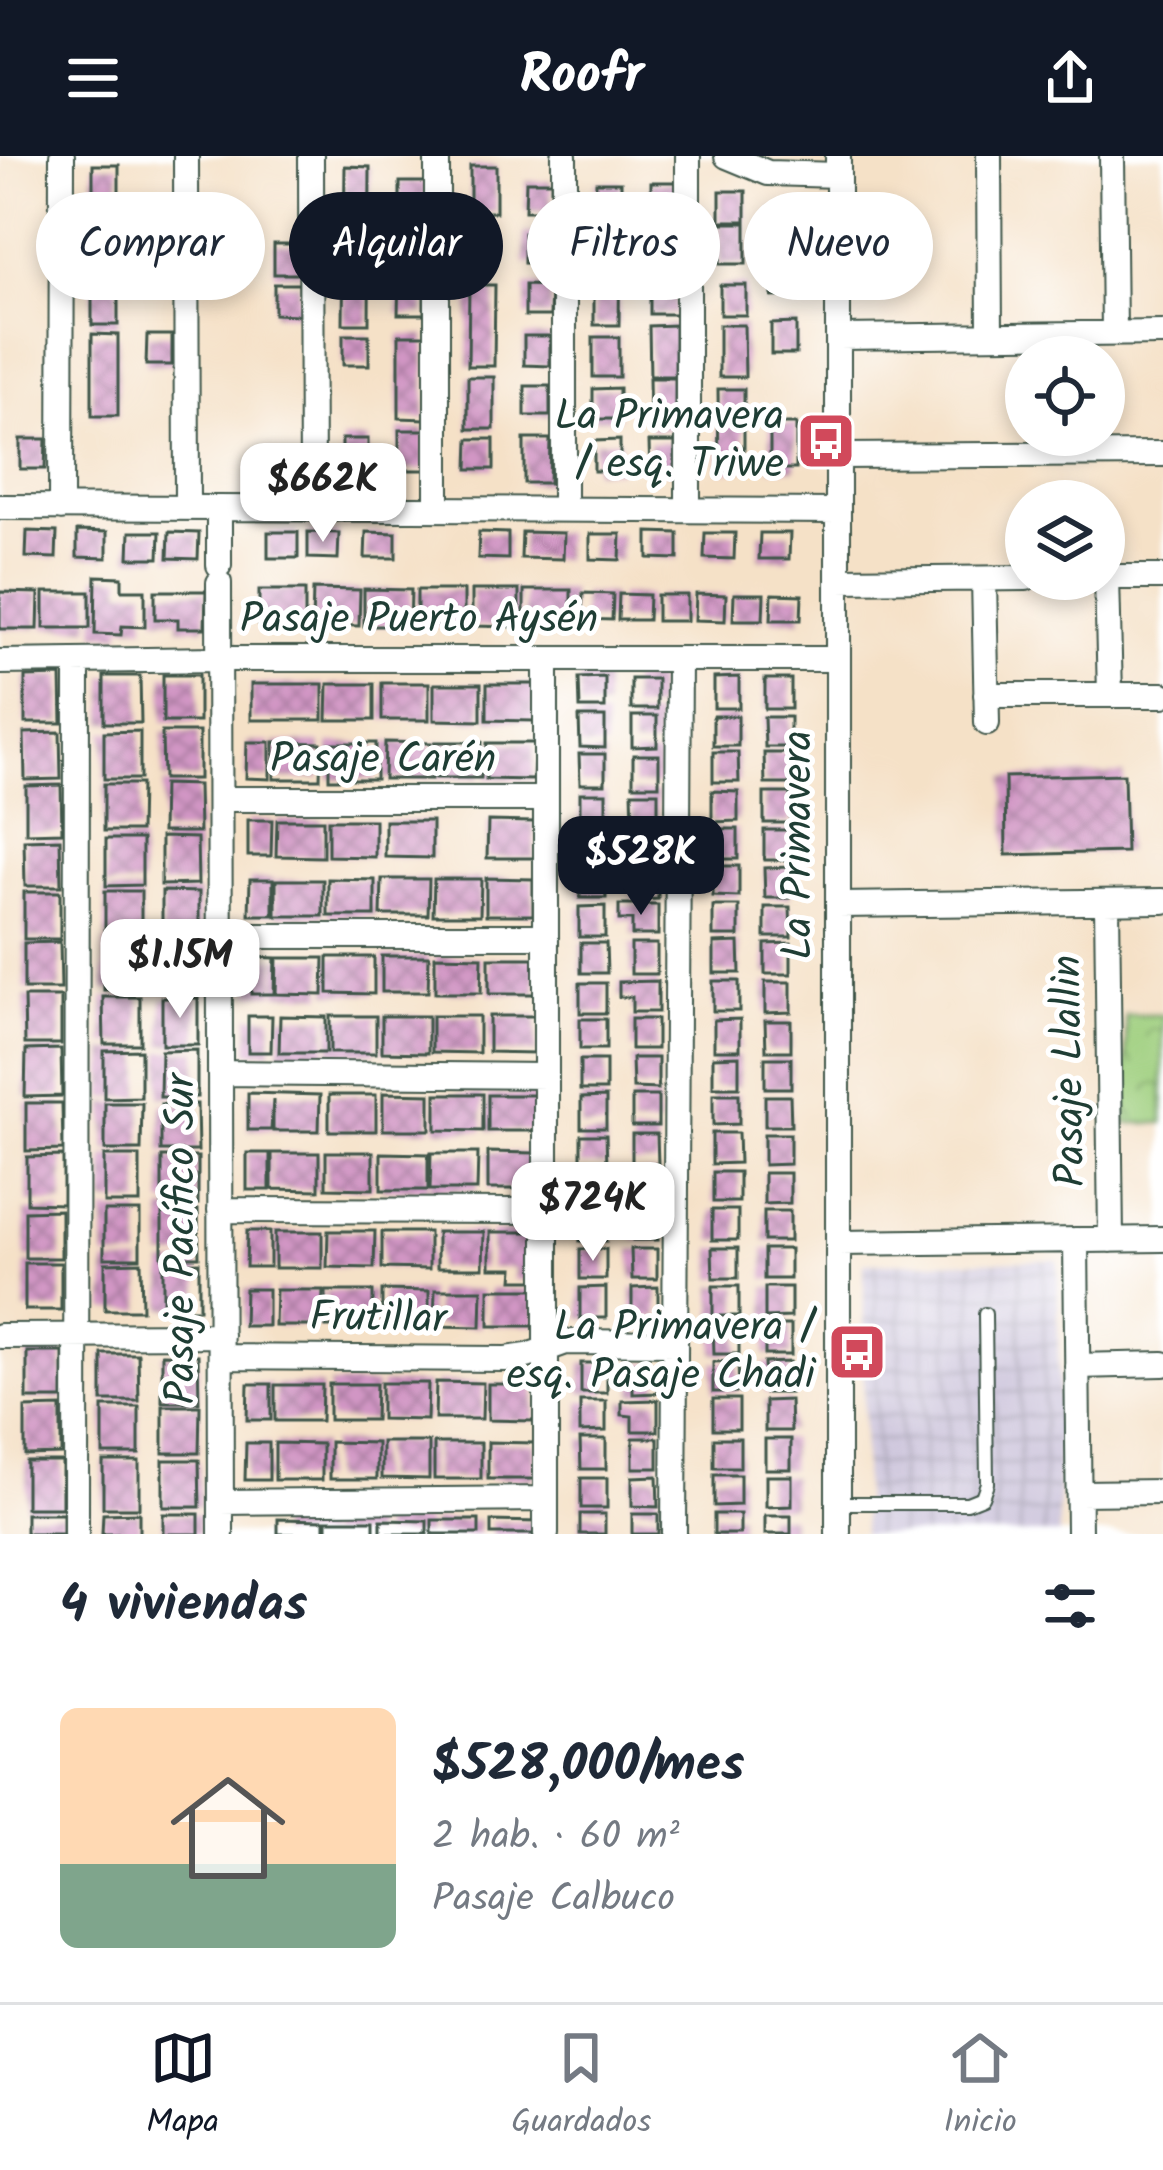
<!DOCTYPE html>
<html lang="es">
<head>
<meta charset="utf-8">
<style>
  :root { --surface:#fff; --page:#f6f6f7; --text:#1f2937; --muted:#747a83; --line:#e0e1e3; --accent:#111827 }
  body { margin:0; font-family:Kalam,sans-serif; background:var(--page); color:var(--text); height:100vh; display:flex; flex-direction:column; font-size:45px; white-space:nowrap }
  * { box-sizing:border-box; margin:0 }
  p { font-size:39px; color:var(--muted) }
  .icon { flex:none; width:66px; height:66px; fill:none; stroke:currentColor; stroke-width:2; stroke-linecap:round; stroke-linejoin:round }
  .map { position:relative; height:1378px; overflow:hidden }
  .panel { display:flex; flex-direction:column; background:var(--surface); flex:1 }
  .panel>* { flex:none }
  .banner { position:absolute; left:36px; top:36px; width:1092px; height:108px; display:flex; gap:24px }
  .fabs { position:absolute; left:1005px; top:180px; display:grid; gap:24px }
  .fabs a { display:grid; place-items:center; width:120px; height:120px; border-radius:50%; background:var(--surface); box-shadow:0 6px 18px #0003; font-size:60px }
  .price { position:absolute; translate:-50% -102px; padding:0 27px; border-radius:24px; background:#fff; color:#222; font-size:39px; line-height:78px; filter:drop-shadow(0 3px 6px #0008) }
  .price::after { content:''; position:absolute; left:50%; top:72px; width:36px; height:27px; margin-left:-18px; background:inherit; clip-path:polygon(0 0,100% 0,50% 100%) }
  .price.active { background:var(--accent); color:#fff }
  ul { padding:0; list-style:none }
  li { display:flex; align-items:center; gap:36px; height:300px; padding:0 60px }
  li span { display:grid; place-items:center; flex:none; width:336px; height:240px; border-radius:18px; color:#555 }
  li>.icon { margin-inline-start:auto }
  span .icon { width:144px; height:144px; fill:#fffc; stroke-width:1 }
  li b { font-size:51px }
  h2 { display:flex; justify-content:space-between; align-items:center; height:144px; padding:0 60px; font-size:51px }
  .tag { padding:0 42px; border-radius:54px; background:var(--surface); box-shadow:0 6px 18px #0003; font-size:42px; line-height:108px }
  .tag.active { background:var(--accent); color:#fff }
  header { display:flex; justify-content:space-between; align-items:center; height:156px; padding:0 60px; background:var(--accent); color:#fff; font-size:54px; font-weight:700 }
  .menu { display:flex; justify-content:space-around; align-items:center; height:168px; border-top:3px solid var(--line); background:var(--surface); font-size:33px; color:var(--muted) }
  .menu a { display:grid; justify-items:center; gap:6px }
  .menu .active { color:var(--accent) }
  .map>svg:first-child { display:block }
</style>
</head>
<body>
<header><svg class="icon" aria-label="menu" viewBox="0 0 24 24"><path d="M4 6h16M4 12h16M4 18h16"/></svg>Roofr<svg class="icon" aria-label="share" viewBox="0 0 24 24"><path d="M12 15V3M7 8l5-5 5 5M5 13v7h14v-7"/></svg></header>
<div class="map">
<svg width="1163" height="1378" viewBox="0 0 1163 1378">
  <defs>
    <pattern id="industrial-grid" width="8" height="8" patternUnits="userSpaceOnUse" patternTransform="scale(3)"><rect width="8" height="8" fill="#c8bfd8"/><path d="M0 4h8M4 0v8" fill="none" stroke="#a29cb0"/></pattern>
    <pattern id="park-crowns" width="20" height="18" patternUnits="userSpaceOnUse" patternTransform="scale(3)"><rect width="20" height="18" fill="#9fcf7e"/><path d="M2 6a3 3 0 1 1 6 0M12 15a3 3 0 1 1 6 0" fill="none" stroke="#81a968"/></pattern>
    <pattern id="building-cross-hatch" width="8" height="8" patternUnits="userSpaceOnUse" patternTransform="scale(3)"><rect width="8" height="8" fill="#d196c4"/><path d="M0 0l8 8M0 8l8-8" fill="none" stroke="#a97ca0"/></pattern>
  </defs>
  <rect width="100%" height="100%" fill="#fff"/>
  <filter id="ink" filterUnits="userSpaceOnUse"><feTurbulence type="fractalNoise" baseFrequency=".00833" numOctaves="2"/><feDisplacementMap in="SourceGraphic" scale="24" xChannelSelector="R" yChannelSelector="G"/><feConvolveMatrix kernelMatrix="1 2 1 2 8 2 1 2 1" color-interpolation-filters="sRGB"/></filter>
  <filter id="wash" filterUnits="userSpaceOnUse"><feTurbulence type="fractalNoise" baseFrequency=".004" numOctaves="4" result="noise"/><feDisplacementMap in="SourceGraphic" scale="48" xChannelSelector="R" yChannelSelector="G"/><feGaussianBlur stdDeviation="2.7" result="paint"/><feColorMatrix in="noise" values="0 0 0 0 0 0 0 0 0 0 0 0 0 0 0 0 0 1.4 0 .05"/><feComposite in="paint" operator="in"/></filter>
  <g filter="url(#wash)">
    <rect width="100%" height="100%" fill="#f5e1c7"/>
    <!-- industrial -->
    <path fill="url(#industrial-grid)" d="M1058,1104L1059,1378H863L864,1107Z"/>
    <!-- park -->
    <path fill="url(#park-crowns)" stroke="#5f8659" stroke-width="3" d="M1126,859H1163V967H1126Z"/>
    <g id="blocks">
      <!-- building -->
      <path fill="url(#building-cross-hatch)" d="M93,9H119V53H93Z
        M345,10L370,11L369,168H343Z
        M470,10H496V56H470Z
        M526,25H551V55H525Z
        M400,26H426V56H400Z
        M596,26H621V66H595Z
        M651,26H677V65H651Z
        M720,35H746V65H720Z
        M772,53H797L798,83H772Z
        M93,66H119L118,106L93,105Z
        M720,67H746V108H720Z
        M148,76H174V106H148Z
        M399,76H425L424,107L399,106Z
        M594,76H620L619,169H594Z
        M469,77H495V107H469Z
        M524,77H550V108L524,107Z
        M650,77H676V107H650Z
        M274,88H300V118H274Z
        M798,96V140L772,141V97Z
        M399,118H424V158H398Z
        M675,127L676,158H650V128Z
        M92,128H118V169H92Z
        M274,128H299V159L274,158Z
        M469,129H495L494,210H468Z
        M525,129L551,130L550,160H525Z
        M720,129H746V159H720Z
        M796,167V198H771V168Z
        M675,169V220H650L649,170Z
        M719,169H744L745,221H719Z
        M92,178L118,179V260H92Z
        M147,179H172V209H146Z
        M343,179H369V209H343Z
        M399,179H425V263L399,262Z
        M524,180H550V210L524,209Z
        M593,181H619V221H593Z
        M468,221H494V273H468Z
        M649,222H675V273L650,274Z
        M525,230H550V260H525Z
        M619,232V263H593V233Z
        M718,233H744V314L719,315Z
        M770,268H796V313H770Z
        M399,274H425V314H399Z
        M20,283H46L45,313H20Z
        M342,283H368V313H342Z
        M469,283H494V313H468Z
        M524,283H550L549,327H524Z
        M620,284V315H594V285Z
        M649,286H675V316H650Z
        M27,375L57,376L56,402L26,401Z
        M77,375L107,376V402L77,401Z
        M130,376H160L159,402H129Z
        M169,376L199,377L198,403L168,402Z
        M268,376H298V402H268Z
        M308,376L339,377L338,403L308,402Z
        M366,376L396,377V402H365Z
        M479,376L508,377V403L478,402Z
        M522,376L564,377L563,403L521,402Z
        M648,376L678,377V403L648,402Z
        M705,377H735L734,403L704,402Z
        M760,377H790L789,403H759Z
        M590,378H621L620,404L590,403Z
        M96,420L122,421V434H145V471L122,470L121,479L95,478Z
        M313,433L360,434L359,470L312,469Z
        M364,433L411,434L410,470H364Z
        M259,434H305V470H259Z
        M417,434H464V470H417Z
        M472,434H519V471L472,470Z
        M524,434H571V470H524Z
        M155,435H206L205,472H178V463H155Z
        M0,436L39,437L38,473H0Z
        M44,436H90V472H44Z
        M583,437L613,438L612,464L582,463Z
        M619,438L649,439L648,464H618Z
        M696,438L726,439L725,465L695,464Z
        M734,438H764L763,464H733Z
        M772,438L802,439L801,464H771Z
        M657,439H687V465H657Z
        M163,519H199V566H163Z
        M61,520L62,567H25V521Z
        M104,520H140L141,567H104Z
        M605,521V552H580L579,522Z
        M739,521V552H714V522Z
        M631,523H657V553H631Z
        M765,523H791V553H765Z
        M382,527H429V564H382Z
        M251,528H323V564H251Z
        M328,528H374V564H327Z
        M434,528H481V565L434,564Z
        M487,528H534V565L487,564Z
        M632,560H657V590L632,591Z
        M713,560H738V590H713Z
        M579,561H605V592L580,591Z
        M764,561H790V591H765Z
        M140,575V623H104V576Z
        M60,576L61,623L25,624L24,577Z
        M162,576H199V623H163Z
        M247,586H270V623L246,622Z
        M274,586L321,587L320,623H274Z
        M385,586L431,587V623H384Z
        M435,586H482L481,622H435Z
        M329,587H376V623H329Z
        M487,587H534L533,624L486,623Z
        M713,596H738L739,626H713Z
        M764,597H790V628H765Z
        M579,598H605V628H580Z
        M633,599H659V629H633Z
        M1124,618L1126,696L1006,699L1005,621Z
        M104,628H141L140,675H104Z
        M163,628L198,629L199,676H162Z
        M61,629L62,676L26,677V630Z
        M712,635L738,636V665L712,666Z
        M632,636H658V666H633Z
        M580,637H606V667H580Z
        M764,637H790V667H764Z
        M248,664H272L271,700H248Z
        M277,664H323V701L276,700Z
        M328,664H375V701L328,700Z
        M385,665H432V702L385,701Z
        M488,665L534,666V702H487Z
        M712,673H738V703H712Z
        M764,674H790V704H764Z
        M580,675H605V705H580Z
        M633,675H658V705H633Z
        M161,681L197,682L198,728L161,729Z
        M60,683L61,730H25L24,684Z
        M106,683H142V729L106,730Z
        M713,710H739V741L713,740Z
        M790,711V742H765L764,712Z
        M580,712H606V742H580Z
        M632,713H658V743L632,744Z
        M486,722L533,723V759H486Z
        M250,723H273V759H249Z
        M328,723L375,724V760H328Z
        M382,723H429L428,759H381Z
        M434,723H481L480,759H433Z
        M276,724H323V760H276Z
        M105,735H141V782H105Z
        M162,735L199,736V782L162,783Z
        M24,736H60V783H24Z
        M619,749H658V779H632V764H619Z
        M605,750V781H579V751Z
        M713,750H739V780H713Z
        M765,751H790L791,781H765Z
        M60,786L61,833H24V787Z
        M104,786H140L141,833L104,834Z
        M739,786L740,817H714V787Z
        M581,787H606L607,817H581Z
        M791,787V818H765V788Z
        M162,788H198V835H162Z
        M631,788H657V818H631Z
        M382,800H429L428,836H382Z
        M435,800L482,801L481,837H435Z
        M251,801L275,802L274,838H251Z
        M328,801H374V838L328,837Z
        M277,802H324L323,839L276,838Z
        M489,802H536V838H489Z
        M658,825V856H632V841H619V826Z
        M713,825H739V855H713Z
        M765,826H791V856L765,857Z
        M580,827H606V857H580Z
        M24,841H61V888H25Z
        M103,841H140V888H104Z
        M162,842H198V889H162Z
        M248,860H272L271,896H248Z
        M280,860L326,861V897H279Z
        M330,860H376V897H330Z
        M382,860H428V897L382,896Z
        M432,860H479V897L432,896Z
        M489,860H536V897L489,896Z
        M580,863H606V893H580Z
        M631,863H657V893H631Z
        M740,863V894H714V864Z
        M765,865H791V895H766Z
        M61,893L62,940L25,941L26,894Z
        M141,894V941L104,942V895Z
        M197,894V941H160L161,895Z
        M739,900V931H713V901Z
        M632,902H658V933L633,932Z
        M765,902H791V932H765Z
        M580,904H606V934H580Z
        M248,937L320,939L319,975H273V944L271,974H248Z
        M383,937L430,938V974H383Z
        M436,938H483V975L436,974Z
        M713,938H739V968L713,969Z
        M329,939H376V975H329Z
        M488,939H535V975H488Z
        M632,940H658V970H632Z
        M765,940H790L791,970H765Z
        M606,941V972H581V942Z
        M26,947H62L63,994L26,995Z
        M105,947H142L141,994H105Z
        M161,948H197L198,995H161Z
        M712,977H738L739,1007L712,1008Z
        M632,978H657L658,1008H632Z
        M764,978H790V1008L764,1009Z
        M581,979H606L607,1009H581Z
        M326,996H373V1033L326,1032Z
        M488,996L535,997V1033H488Z
        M247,997H270V1034H247Z
        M272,997H319V1034L272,1033Z
        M381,997L428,998V1034H381Z
        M431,997H478L477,1034H430Z
        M63,1000V1048L27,1047V1001Z
        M104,1000H140V1047H104Z
        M162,1001H198V1048H162Z
        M580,1016H606V1046L580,1047Z
        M713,1016H739V1046H713Z
        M631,1017H657V1047H631Z
        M764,1017H790V1047L764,1048Z
        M61,1054V1102H25V1055Z
        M162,1054H198L199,1101H162Z
        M632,1054H658V1084H633Z
        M712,1054H738V1084H712Z
        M104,1055H140V1102H104Z
        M580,1055H605L606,1085H580Z
        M764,1055H790V1085H764Z
        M247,1075H270V1111H246Z
        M328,1075H375L374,1112L327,1111Z
        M275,1076H322V1112H275Z
        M382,1076H429V1113L382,1112Z
        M437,1076H484L483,1112H437Z
        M490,1076H537V1124H513L514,1112H490Z
        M712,1092H738V1122H713Z
        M580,1093H606V1123H580Z
        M631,1093H657V1123H632Z
        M764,1093H790V1123H764Z
        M141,1106L142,1154H105V1107Z
        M199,1106V1153H163V1107Z
        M25,1107H61V1154H25Z
        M713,1130H739V1160H713Z
        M606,1131V1162H580V1132Z
        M658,1131V1162H632V1132Z
        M765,1131H791V1161L765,1162Z
        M245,1133H268V1170H244Z
        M489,1133H536V1170H489Z
        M276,1134H323L322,1170H275Z
        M382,1134L429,1135V1171L382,1170Z
        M435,1134H482L481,1171L434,1170Z
        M326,1135H373V1171H326Z
        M739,1167V1198H714L713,1168Z
        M765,1169H791V1199H765Z
        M27,1196H63V1243H27Z
        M102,1198H138L139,1245H102Z
        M162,1198L198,1199L199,1246H162Z
        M738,1205L739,1236H713V1206Z
        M790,1206V1237H765L764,1207Z
        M581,1207H607V1237H581Z
        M633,1207H658V1237L633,1238Z
        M436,1226L483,1227L482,1263H435Z
        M381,1227H428L427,1264L381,1263Z
        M248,1228H271V1264H247Z
        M329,1228H376L375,1264H329Z
        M488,1228H535L534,1265L488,1264Z
        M275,1229H322L321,1265H275Z
        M713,1243H739V1273H713Z
        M658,1244V1275H632V1260L622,1259V1245Z
        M790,1244L791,1275H765V1245Z
        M580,1245H606V1275L580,1276Z
        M163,1250H200L199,1297H163Z
        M61,1251V1298L25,1299V1252Z
        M103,1251H139V1298H103Z
        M633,1282H658V1312H633Z
        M714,1282H740V1312H714Z
        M580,1283H606V1313H581Z
        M765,1283H791V1313H765Z
        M330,1286L377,1287V1323H330Z
        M382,1286H429V1323L382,1322Z
        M488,1286L535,1287L534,1323H488Z
        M246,1287H269V1324H245Z
        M275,1287L322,1288V1324H275Z
        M434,1287H481V1323H434Z
        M163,1304H199L200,1351H163Z
        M26,1305H62V1352H26Z
        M103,1305H139V1352H103Z
        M714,1319H740V1349L714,1350Z
        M657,1320L658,1351L632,1350V1321Z
        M766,1320H792V1350L766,1351Z
        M581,1322H607V1352H581Z
        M139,1357V1378H102L103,1358Z
        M26,1358H63V1378H26Z
        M163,1358H199V1378H163Z
        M580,1358H605V1378H580Z
        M632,1358H658V1378H632Z
        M714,1358H740V1378H714Z
        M765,1360H791V1378H765Z
        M278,1363L325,1364V1378H278Z
        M327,1364H374V1378H327Z
        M381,1364L427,1365V1378H381Z
        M432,1364H479V1378H432Z
        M491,1365L538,1366V1378H491Z"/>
    </g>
  </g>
  <g filter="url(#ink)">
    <use href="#blocks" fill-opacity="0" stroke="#3f564a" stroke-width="3"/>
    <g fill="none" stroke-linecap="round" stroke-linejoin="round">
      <defs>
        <path id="service" d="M839,1347H967L982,1341L987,1327L985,1158"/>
        <path id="minor" d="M186,0L187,352
          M311,0L312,352
          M437,0V353
          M727,0L768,17L838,19
          M989,0L990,179
          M1112,0L1114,177
          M839,181L1163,177
          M838,300L1163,298
          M0,351L838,355
          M61,352L62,0
          M219,352V409
          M564,353V0
          M688,354V0
          M1104,421H1163
          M1107,421L1110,539
          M984,423L987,567
          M838,424L1026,422
          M219,427L221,1378
          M546,503V1378
          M0,506L219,503H838
          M986,539H1163
          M220,643H546
          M1107,746L1111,1084
          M838,749L1163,745
          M220,780H546
          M220,917L546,920
          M220,1054L546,1055
          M1076,1084L1079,1378
          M838,1087L1163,1083
          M0,1180L221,1179
          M221,1201L506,1203L527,1200L566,1186L675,1187
          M1077,1210L1163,1208
          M1079,1337L1163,1336
          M221,1346L546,1343
          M76,1378L77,505
          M674,1378L679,503
          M838,1378V0"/>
      </defs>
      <!-- service casing -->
      <use href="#service" stroke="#3f564a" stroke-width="16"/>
      <!-- minor casing -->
      <use href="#minor" stroke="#3f564a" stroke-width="28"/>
      <!-- service -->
      <use href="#service" stroke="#fff" stroke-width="12"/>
      <!-- minor -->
      <use href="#minor" stroke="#fff" stroke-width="24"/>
    </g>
  </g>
  <!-- icons -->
  <defs>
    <symbol id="bus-square" viewBox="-11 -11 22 22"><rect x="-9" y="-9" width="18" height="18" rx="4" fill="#d1495b" stroke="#fff"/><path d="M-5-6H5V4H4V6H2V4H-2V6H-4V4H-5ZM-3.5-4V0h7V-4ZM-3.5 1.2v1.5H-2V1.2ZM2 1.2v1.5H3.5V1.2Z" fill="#fff"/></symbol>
  </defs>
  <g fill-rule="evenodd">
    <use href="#bus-square" x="793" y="252" width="66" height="66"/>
    <use href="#bus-square" x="824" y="1163" width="66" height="66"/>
  </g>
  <g text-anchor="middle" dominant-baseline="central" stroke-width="10" stroke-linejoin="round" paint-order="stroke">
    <!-- poi labels -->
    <g font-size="42" fill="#1f3d34" stroke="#fff" text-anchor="end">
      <text x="784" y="261">La Primavera<tspan x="784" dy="48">/ esq. Triwe</tspan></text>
      <text x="815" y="1172">La Primavera /<tspan x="815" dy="48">esq. Pasaje Chadi</tspan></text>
    </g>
    <!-- street labels -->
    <g font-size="42" fill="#1f3d34" stroke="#fff">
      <text x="419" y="464">Pasaje Puerto Aysén</text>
      <text x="383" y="604">Pasaje Carén</text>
      <text transform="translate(799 689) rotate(-90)">La Primavera</text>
      <text transform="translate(1070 915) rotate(-91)">Pasaje Llallin</text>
      <text transform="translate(182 1083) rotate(-90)">Pasaje Pacífico Sur</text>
      <text transform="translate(378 1163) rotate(1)">Frutillar</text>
    </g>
  </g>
</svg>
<div class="fabs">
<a><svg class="icon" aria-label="locate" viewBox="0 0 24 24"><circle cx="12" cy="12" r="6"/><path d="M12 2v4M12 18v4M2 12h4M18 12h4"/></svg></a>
<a><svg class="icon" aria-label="layers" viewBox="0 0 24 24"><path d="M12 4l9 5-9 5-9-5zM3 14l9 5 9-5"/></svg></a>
</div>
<b class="price" style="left:323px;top:389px">$662K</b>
<b class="price active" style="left:641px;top:762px">$528K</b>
<b class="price" style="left:180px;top:865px">$1.15M</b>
<b class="price" style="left:593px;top:1108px">$724K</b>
<div class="banner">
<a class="tag">Comprar</a>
<a class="tag active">Alquilar</a>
<a class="tag">Filtros</a>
<a class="tag">Nuevo</a>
</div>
</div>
<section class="panel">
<h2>4 viviendas<svg class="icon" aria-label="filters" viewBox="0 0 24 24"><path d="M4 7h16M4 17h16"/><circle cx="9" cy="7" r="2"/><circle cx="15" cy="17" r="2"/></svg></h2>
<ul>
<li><span style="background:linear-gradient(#ffd9b3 65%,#7fa58c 0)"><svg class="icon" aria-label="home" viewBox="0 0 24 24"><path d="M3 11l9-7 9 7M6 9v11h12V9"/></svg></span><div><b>$528,000/mes</b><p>2 hab. · 60 m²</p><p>Pasaje Calbuco</p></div></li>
</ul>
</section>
<nav class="menu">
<a class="active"><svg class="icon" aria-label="map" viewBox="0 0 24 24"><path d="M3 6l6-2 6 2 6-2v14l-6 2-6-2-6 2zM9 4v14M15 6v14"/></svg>Mapa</a>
<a><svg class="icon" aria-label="saved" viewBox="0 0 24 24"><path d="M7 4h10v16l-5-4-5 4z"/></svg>Guardados</a>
<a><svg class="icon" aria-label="home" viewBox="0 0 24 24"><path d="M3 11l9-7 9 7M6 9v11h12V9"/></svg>Inicio</a>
</nav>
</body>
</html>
